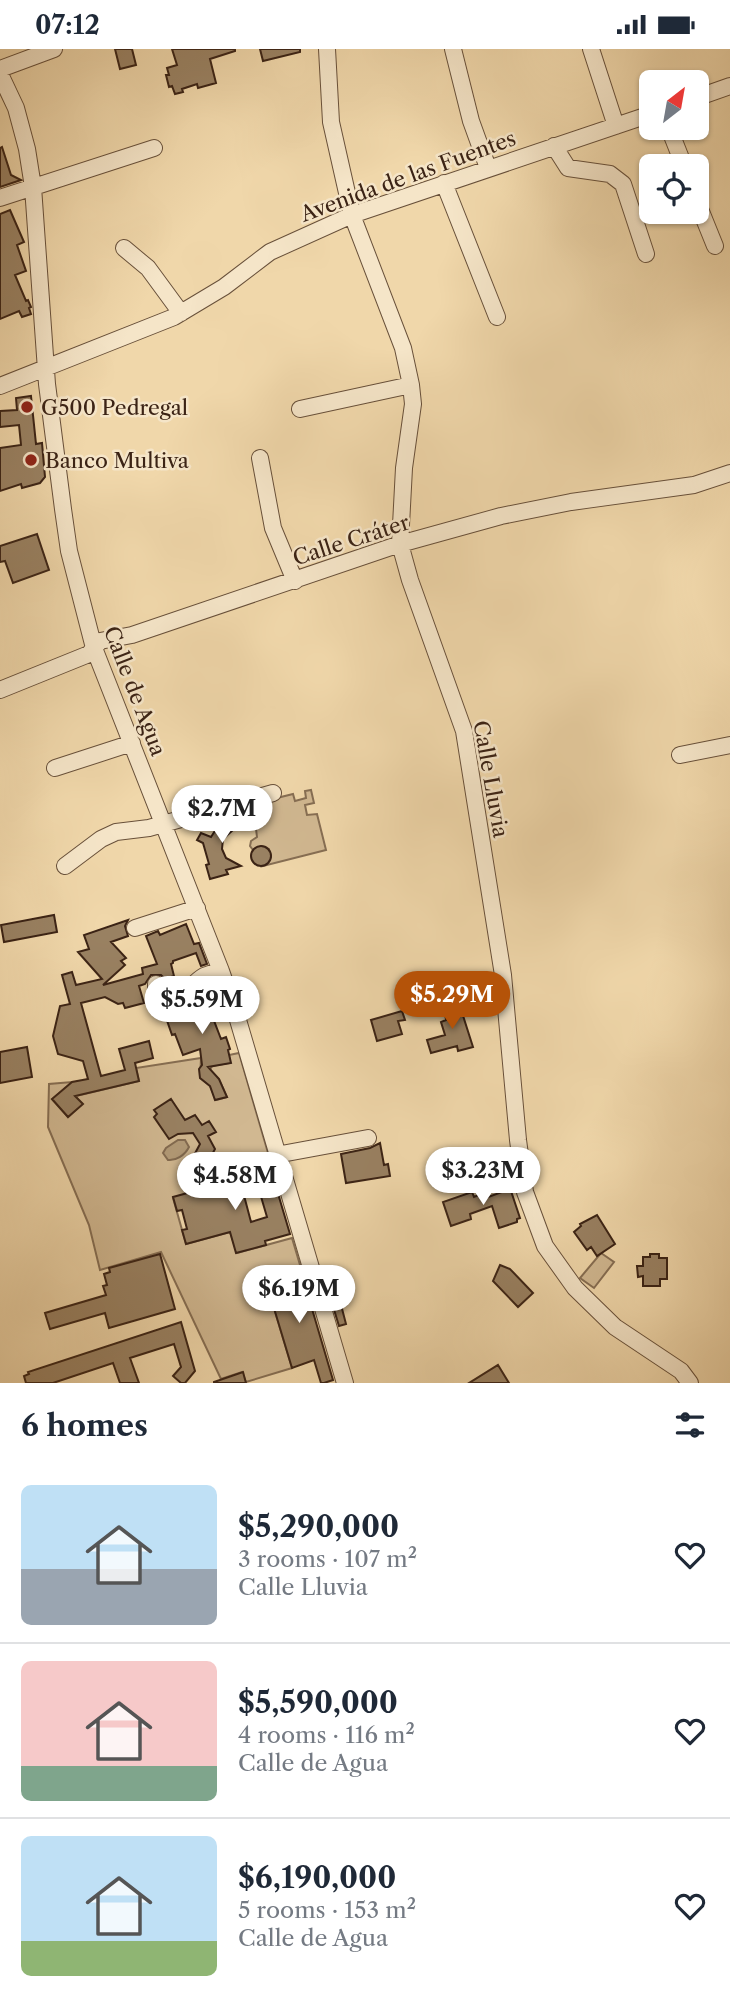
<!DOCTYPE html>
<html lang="en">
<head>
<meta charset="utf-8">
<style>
  :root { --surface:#fff; --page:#f2f2f3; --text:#1f2937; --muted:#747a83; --line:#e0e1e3; --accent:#b45309 }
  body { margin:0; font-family:"Libre Caslon Text",serif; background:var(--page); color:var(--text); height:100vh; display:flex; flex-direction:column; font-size:26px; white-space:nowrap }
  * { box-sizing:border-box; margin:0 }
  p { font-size:23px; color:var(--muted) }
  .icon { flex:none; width:38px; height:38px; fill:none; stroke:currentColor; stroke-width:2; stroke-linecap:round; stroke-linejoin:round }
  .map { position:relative; height:1334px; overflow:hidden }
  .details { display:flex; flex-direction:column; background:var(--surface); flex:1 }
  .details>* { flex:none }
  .needle { width:46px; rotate:31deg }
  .controls { position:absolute; left:639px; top:21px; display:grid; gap:14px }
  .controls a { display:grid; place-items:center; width:70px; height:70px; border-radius:10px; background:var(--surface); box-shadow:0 2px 5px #0004; font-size:35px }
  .price { position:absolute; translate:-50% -60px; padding:0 16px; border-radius:24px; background:#fff; color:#222; font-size:23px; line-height:46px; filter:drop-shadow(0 2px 4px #0008) }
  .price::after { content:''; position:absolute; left:50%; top:42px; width:21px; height:16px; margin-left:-10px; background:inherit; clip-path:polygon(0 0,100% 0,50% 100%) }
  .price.on { background:var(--accent); color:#fff }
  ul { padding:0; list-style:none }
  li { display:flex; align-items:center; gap:21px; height:175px; padding:0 21px }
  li+li { border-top:2px solid var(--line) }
  li span { display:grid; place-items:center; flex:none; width:196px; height:140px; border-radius:10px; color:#555 }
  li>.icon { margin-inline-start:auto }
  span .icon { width:84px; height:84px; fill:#fffc; stroke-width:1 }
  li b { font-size:30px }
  h2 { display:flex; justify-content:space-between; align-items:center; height:84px; padding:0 21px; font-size:30px }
  .status { display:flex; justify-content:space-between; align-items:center; height:49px; padding:0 35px; background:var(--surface); direction:ltr }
  .status svg { height:19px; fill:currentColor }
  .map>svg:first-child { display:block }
</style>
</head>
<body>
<div class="status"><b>07:12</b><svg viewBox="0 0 49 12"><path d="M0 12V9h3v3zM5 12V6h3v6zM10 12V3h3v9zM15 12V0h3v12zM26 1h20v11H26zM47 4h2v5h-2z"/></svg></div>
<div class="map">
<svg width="730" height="1334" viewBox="0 0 730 1334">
  <rect width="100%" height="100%" fill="#f0d7aa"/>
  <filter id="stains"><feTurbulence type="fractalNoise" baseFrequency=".00286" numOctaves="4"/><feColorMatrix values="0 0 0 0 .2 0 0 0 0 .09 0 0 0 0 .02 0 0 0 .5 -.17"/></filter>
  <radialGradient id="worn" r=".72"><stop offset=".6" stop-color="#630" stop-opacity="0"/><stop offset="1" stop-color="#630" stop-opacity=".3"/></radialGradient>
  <!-- green -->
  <path fill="#d1b891" stroke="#866e53" stroke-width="2" fill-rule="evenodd" d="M311,741L314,754L305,756L307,766L317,765L326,801L263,817L271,808L269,800L261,797L253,801L250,797L251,792L257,788L256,780L251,776L258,761L269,759L271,755L269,751L293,745L295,752L306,749L305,742Z
    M239,1004L273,1121L173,1149L186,1195L230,1183L237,1204L292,1189L303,1226L267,1236L292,1319L246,1333L242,1323L221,1330L161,1203L100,1221L89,1176L48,1078L49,1035L72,1033L76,1047L139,1032L136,1019L201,1009L200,1029L210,1037L216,1051L227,1048L219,1030L210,1021L212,1017L230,1014L229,1006ZM67,1038L82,1055L68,1068L52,1050Z
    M601,1204L614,1213L594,1239L580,1229Z"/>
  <!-- water -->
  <path fill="#b29a77" stroke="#826a50" stroke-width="2" d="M178,1091H185L189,1098C185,1106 176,1112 168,1111L163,1104L166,1099Z"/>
  <!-- building -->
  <path fill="#998162" stroke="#3b2315" stroke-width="2" fill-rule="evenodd" d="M115,0H132L136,16L120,20Z
    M172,0H235V2L210,10L216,34L198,39L197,35L182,40L183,43L175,45L172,37L169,38L166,26H169L167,19L177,16Z
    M260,0H300V3L263,12Z
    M2,98L11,126L21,131L0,138V99Z
    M10,161L24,193L17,196L26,222L15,226L26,252L28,251L31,258L29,259L31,265L22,268L19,262L0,270V165Z
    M31,347L36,395L42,394L45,428L40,434L22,439L21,435L0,442V399L21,396L19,376L0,378V362L17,361L16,349Z
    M37,485L49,521L13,534L5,512L0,513V497Z
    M235,766L254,771L248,781L234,780L223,790L222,800L226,809L241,817L226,821L228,825L210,830L206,816L209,815L203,794L197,791L201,784L211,788L220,774Z
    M251 807a10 10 0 1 1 20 0a10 10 0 1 1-20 0Z
    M54,866L57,883L4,893L1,876Z
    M128,871L125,877L128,887L111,893L126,909L121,912L125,916L103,936L143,925L142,919L157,915L146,887L158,882L160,886L186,875L194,895L199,894L207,915L201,917L196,904L173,912V914L171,915L174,927L165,930L161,926H151L145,935L139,937L144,954L125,959L123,954L118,955L105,948L81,954L101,1027L125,1021L119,1000L149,992L153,1009L135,1014L139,1032L75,1047L83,1055L68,1068L52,1050L72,1033L88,1030L83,1012L58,1005L53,987L60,957L70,955L62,926L72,923L76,936L102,930L78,903L89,900L84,886Z
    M217,941L225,965L213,969L221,990L226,988L230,1000L228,1001L231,1014L208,1018L219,1030L227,1048L215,1051L210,1037L200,1029L199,1020L202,1016L200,1000L183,1006L175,985L172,986L163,960L182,958L195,949Z
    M458,951L473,998L458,1002L457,997L431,1004L427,991L445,986L441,973L446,971L444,955Z
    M402,962L405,971L398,972L402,985L377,992L371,971Z
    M27,998L32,1028L0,1034V1003Z
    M171,1050L185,1071L195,1066L202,1076L209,1072L216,1083L208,1087L215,1100L209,1111L214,1119L197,1131L185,1114L192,1110L200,1095L193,1084L178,1085L169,1090L154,1068L157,1065L154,1061Z
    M380,1094L384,1116L388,1115L390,1127L346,1134L341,1105L370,1099Z
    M271,1121L290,1185L265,1192L266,1196L236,1204L230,1183L186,1195L182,1181L187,1180L182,1161L177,1162L173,1148ZM257,1134L267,1168L251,1173L242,1139Z
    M509,1136L520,1169L517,1170V1173L499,1179L492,1157L470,1165L471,1170L451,1177L443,1153L472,1143L474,1148L481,1145L483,1150L502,1143L500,1139Z
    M597,1166L615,1195L597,1207L591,1198L587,1201L574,1183L581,1177L580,1175Z
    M160,1205L175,1260L109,1279L105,1264L50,1280L45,1264L106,1246L103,1237L107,1236L104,1225L110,1223L109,1219Z
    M650,1205H659V1209H667V1230H660V1237H643V1227L638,1228L637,1217H643V1208H650Z
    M500,1216L510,1220L533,1244L518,1258L493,1232Z
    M302,1226L333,1331L324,1334H321L314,1311L292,1319L267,1236Z
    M340,1252L346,1275L339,1277L332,1254Z
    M181,1273L195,1322L185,1334H181L173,1327L181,1318L174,1295L130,1309L139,1334H120L113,1314L53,1334H26L24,1327L29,1325L28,1323Z
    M498,1316L509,1334H469Z
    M243,1323L246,1334H214V1333Z"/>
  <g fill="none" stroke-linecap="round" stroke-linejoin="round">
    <defs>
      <path id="minor" d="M327,0L331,73L352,166L403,299L411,336L413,355L404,419L400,495L410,531L464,682L503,926L518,1091L525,1143L545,1197L575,1239L615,1278L681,1322L690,1334
        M453,0L471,72L488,119
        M591,0L616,77
        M0,20L54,0
        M0,25L16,59L27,100L33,138L47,335L63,460L69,502L94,599L221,922L238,971L345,1334
        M696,49L730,37
        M669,79L684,117
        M554,97L568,119L610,125L623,135L646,205
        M444,134L497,268
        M0,149L154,99
        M696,150L715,197
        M124,199L148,219L181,264
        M0,337L174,268L224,238L270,203L352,166L651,65
        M300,360L411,336
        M260,409L273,479L295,532
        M0,641L89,605L100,592L132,586L400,495L501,467L571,453L694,436L730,424
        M680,706L730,696
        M55,719L132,694
        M65,817L101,790L116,783L149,779L273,744
        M135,879L197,859
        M156,935V941L163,949C188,952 188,936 204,927C209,925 216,923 221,922
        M276,1106L368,1089"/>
    </defs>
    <!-- minor casing -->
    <use href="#minor" stroke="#68503a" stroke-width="18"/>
    <!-- minor -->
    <use href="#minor" stroke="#f5e5c8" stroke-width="16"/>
  </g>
  <!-- markers -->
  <g fill="#8f2418" stroke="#f5e5c8" stroke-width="2.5">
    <circle cx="27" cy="358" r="7"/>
    <circle cx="31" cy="411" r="7"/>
  </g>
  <g text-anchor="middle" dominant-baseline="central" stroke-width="5" stroke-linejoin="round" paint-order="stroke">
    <!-- street labels -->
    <g font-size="21" fill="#3b2315" stroke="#f5e5c8">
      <text transform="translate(408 127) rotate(-20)">Avenida de las Fuentes</text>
      <text transform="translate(351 491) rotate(-18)">Calle Cráter</text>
      <text transform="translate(135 642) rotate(69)">Calle de Agua</text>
      <text transform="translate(491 730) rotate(80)">Calle Lluvia</text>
    </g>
    <!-- poi labels -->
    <g font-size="21" fill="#3b2315" stroke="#f5e5c8" text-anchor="start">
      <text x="41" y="358">G500 Pedregal</text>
      <text x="45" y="411">Banco Multiva</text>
    </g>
  </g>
  <rect width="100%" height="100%" filter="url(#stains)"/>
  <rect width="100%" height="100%" fill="url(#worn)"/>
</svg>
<div class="controls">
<a><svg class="needle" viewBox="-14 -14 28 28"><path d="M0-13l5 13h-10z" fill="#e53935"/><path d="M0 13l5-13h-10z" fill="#747a83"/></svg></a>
<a><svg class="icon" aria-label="locate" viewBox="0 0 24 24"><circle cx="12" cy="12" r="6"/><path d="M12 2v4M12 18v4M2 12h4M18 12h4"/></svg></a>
</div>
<b class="price" style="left:222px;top:796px">$2.7M</b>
<b class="price on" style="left:452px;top:982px">$5.29M</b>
<b class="price" style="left:202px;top:987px">$5.59M</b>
<b class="price" style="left:483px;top:1158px">$3.23M</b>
<b class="price" style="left:235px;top:1163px">$4.58M</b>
<b class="price" style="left:299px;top:1276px">$6.19M</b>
</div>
<section class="details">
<h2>6 homes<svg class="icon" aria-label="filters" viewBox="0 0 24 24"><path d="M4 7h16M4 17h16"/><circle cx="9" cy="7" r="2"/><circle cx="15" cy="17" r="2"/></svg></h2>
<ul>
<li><span style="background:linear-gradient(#bfe0f5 60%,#9aa5b1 0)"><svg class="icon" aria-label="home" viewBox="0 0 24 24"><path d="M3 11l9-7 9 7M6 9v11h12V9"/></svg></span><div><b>$5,290,000</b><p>3 rooms · 107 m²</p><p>Calle Lluvia</p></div><svg class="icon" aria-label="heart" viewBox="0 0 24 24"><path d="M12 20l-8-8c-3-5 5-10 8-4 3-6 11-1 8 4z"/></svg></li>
<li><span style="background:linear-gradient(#f6c9c9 75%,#7fa58c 0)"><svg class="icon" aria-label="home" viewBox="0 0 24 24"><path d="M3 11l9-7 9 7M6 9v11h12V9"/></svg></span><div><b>$5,590,000</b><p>4 rooms · 116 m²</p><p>Calle de Agua</p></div><svg class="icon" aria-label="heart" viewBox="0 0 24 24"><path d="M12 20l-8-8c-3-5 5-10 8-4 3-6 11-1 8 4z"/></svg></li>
<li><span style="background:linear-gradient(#bfe0f5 75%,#8fb573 0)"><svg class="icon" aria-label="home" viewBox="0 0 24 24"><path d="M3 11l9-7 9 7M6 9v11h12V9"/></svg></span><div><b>$6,190,000</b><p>5 rooms · 153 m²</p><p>Calle de Agua</p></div><svg class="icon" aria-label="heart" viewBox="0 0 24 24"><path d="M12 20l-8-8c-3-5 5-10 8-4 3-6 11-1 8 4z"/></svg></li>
</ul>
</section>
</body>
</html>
